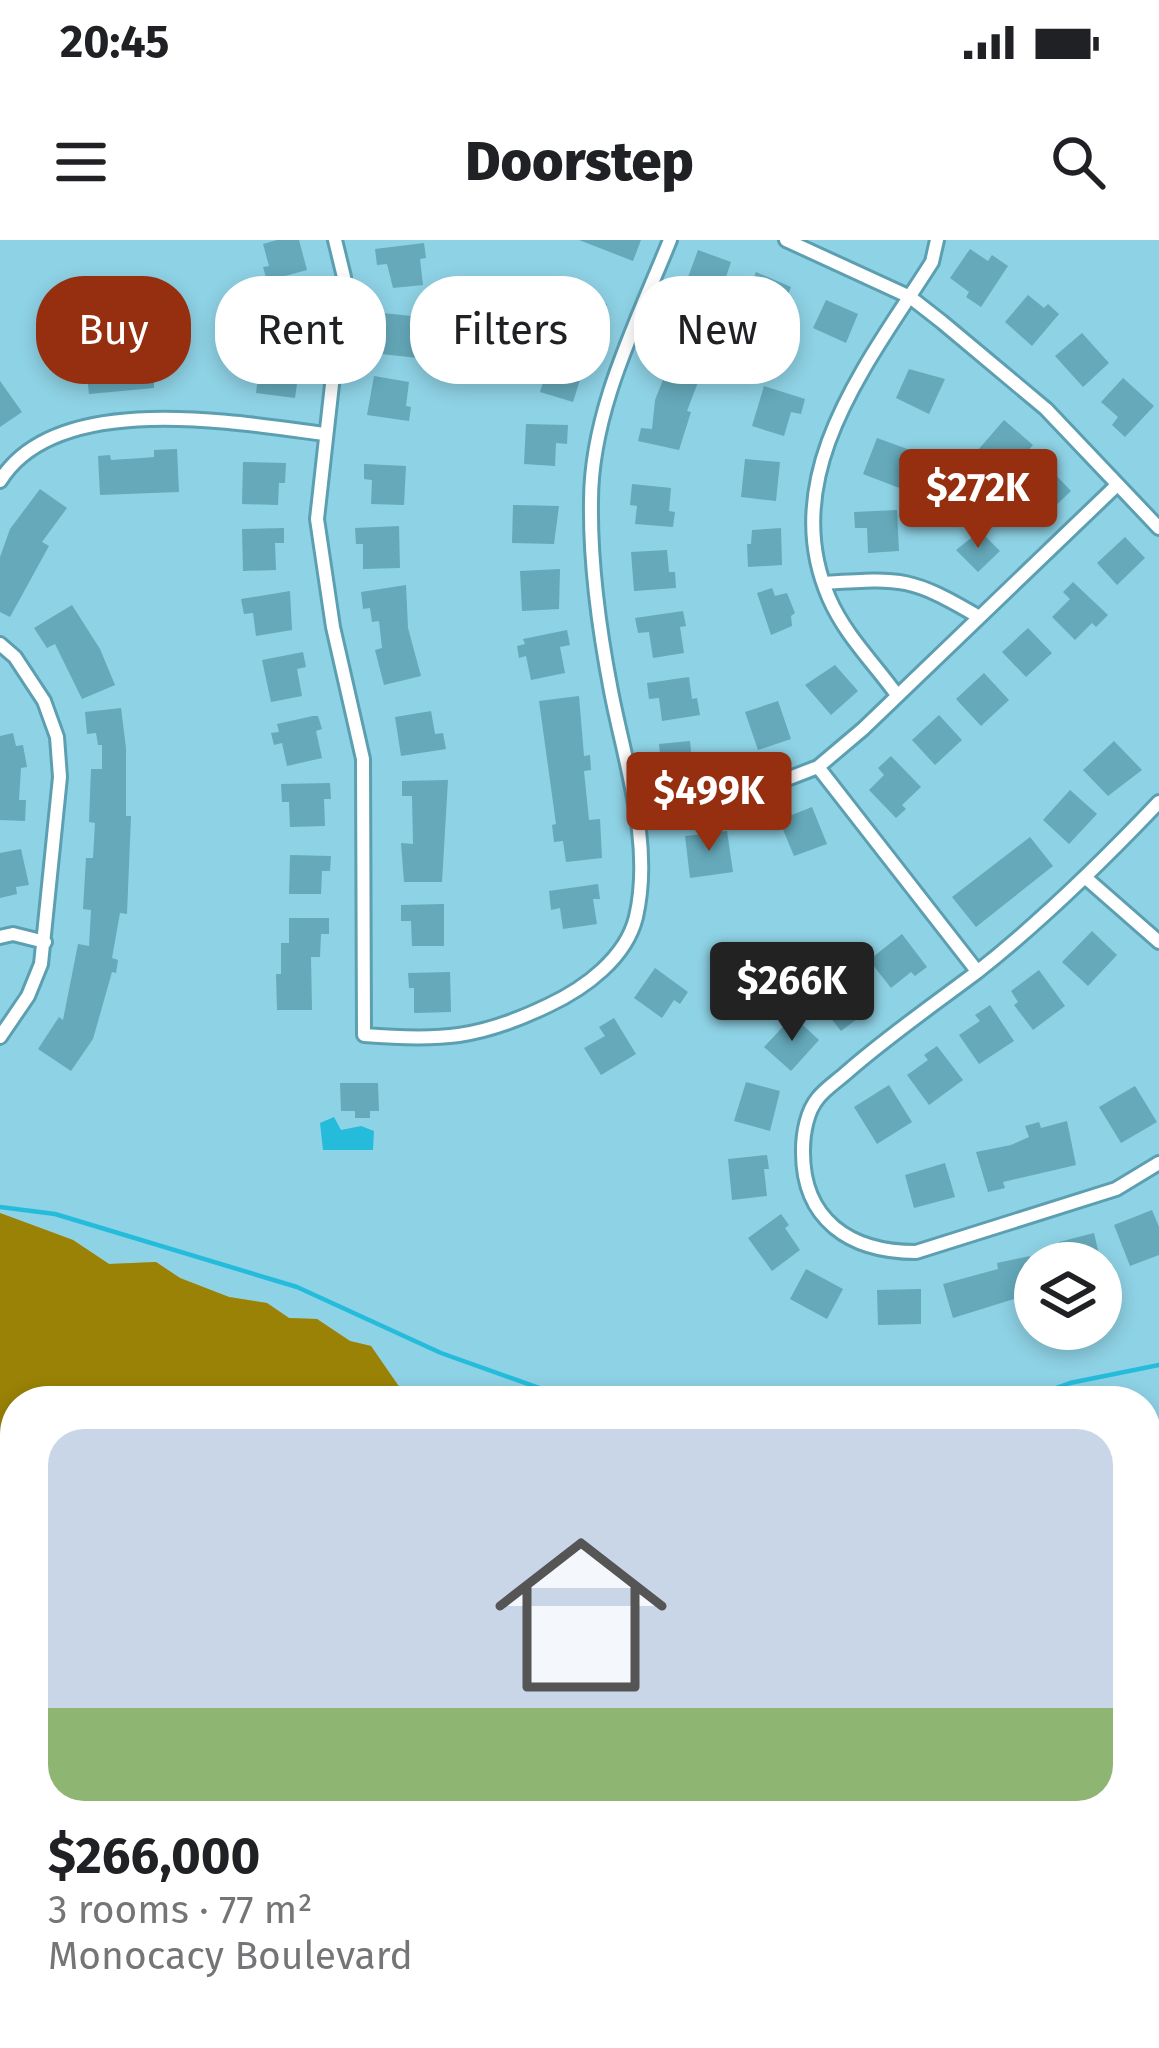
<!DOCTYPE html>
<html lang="en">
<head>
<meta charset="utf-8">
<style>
  :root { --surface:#fff; --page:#f6f6f6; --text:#202124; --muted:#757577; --accent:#962f0f }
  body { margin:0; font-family:"Fira Sans",sans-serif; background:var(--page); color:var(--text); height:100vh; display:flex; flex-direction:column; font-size:45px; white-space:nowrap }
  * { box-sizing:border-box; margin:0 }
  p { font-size:39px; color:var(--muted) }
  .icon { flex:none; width:66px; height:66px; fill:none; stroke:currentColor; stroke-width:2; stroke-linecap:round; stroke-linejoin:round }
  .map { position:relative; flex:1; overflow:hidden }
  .panel { position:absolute; left:0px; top:1146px; width:1161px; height:663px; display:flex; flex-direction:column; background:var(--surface); border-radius:48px 48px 0 0; box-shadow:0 6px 18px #0003 }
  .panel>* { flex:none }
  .hud { position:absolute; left:36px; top:36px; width:1089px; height:108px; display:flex; gap:24px }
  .buttons { position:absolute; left:1014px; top:1002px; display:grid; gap:24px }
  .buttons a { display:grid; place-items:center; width:108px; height:108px; border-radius:50%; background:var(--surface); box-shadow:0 6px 18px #0003; font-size:60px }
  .price { position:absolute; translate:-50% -102px; padding:0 27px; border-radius:12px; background:var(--accent); color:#fff; font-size:39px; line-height:78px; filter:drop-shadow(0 3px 6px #0008) }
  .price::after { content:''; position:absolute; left:50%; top:72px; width:36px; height:27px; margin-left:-18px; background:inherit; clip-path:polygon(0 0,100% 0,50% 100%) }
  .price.active { background:#222; color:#fff }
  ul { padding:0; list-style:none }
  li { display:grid; align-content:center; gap:24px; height:636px; padding:0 48px }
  li span { display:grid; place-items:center; height:372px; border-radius:36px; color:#555 }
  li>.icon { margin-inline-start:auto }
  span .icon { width:216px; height:216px; fill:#fffc; stroke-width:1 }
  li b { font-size:51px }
  .pill { padding:0 42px; border-radius:48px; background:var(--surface); box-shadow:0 6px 18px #0003; font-size:42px; line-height:108px }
  .pill.active { background:var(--accent); color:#fff }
  .status { display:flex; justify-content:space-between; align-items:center; height:84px; padding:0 60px; background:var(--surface); direction:ltr }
  .status svg { height:33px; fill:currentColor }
  header { display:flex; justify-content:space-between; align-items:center; height:156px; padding:0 48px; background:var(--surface); font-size:54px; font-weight:800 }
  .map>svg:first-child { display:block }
</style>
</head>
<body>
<div class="status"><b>20:45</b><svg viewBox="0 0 49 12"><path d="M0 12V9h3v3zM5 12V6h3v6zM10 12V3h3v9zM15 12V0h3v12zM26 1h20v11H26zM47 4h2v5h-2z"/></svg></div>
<header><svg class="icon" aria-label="menu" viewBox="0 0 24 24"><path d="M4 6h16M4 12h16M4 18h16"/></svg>Doorstep<svg class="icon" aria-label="search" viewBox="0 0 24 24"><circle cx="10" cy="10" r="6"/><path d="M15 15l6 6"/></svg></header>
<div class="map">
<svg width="1159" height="1808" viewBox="0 0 1159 1808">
  <rect width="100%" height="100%" fill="#8ed2e5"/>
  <!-- green -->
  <path fill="#baab6d" d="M0,973L73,1000L109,1024L156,1022L180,1038L229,1057L267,1063L289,1078L317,1079L350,1101L371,1106L409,1161H15V1794H762L754,1808H0Z"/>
  <!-- forest -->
  <path fill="#998205" d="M0,973L73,1000L109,1024L156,1022L180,1038L229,1057L267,1063L289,1078L317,1079L350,1101L371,1106L409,1161H15V1322L0,1328Z
    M23,1794H166L143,1808H12Z
    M636,1794H762L754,1808H636Z"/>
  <!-- water -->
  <path fill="#25bcdc" d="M334,877L341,890L361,886L374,891L373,910H323L320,883Z"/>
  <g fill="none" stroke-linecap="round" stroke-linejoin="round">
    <!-- stream -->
    <path stroke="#25bcdc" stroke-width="4.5" d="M0,967L55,974L297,1047L441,1113L576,1161
      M1020,1161L1070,1143L1159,1125"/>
  </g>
  <!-- building -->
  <path fill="#65a9ba" d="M277,0H299L307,30L267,41L263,27L269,26L263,4Z
    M579,0H641L633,21Z
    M424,3L426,18L420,19L423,45L393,48L387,24L377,25L375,9Z
    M970,9L988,21L992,15L1008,26L981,67L966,57L969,52L950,38Z
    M698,10L731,22L721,52L687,40Z
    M756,32L791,47L786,60L795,64L789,78L766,69L765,72L745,60Z
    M567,51L607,64L602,80L594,78L587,100L555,90Z
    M1028,55L1044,68L1048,64L1059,74L1032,106L1005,82Z
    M826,60L858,74L846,103L813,88Z
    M272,65L308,66L307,102H297L292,143L297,144L295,158L256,153L261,113L271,114Z
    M382,73L422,77L418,118L381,114Z
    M1082,93L1109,123L1083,147L1055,116Z
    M118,106L119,114L165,112L166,135H154V148L89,154L84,114L94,113L93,109Z
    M665,109L705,124L687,171L691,172L679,210L638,201L641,188L652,189L655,160L668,127L660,124Z
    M551,117L584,127L573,162L540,152Z
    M909,129L945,139L929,174L896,158Z
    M374,136L409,142L406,166L411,167L409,181L367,175Z
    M1123,138L1154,166L1125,197L1112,185L1118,177L1101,162Z
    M0,141L22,172L0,187Z
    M764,146L805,159L801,174L791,172L784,196L752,186Z
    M1004,180L1033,205L1010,231L990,214L987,217L978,210Z
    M526,184L568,185L567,204L556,203L555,226L524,224Z
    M877,198L910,210L901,233L908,236L902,249L863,234Z
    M177,209L179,252L100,255L98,216L110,215L111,220L142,218L154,217V210Z
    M745,219L780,222L776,261L741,257Z
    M243,222L286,223L285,243H279L278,265L242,264Z
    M364,224L406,226L404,265L371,264L372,240L364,239Z
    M1047,226L1071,251L1052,269L1028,245Z
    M632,244L671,248L669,271L675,272L673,287L635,284L637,266L630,265Z
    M40,249L67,268L42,302L49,306L10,377L0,372V317L10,289Z
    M513,265L559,266L554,304L512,303Z
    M897,270L899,311L868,313L867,288H855L854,272Z
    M399,286L400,328L363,329V304H356L355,288Z
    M284,288V303H275L276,330L243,331L242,289Z
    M781,288L782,325L748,327L747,304H751L752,290Z
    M980,291L1000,311L978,332L956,310Z
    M1125,297L1145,318L1117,345L1097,323Z
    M667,310L669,332H675L676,348L634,351L631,312Z
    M560,329L559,369L522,371L520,331Z
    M1073,342L1108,375L1096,387L1092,383L1075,400L1052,377L1070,359L1063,352Z
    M406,345L408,388L421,436L384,445L375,410L382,408L379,381L372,382L370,368L363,369L361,352Z
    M772,348L775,356L787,353L795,373L791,376L792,386L771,395L757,353Z
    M290,351L292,390L256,396L253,373L244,374L241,359Z
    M72,365L100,409L115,445L82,459L55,404L47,408L34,388Z
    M683,371L686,386L680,387L684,413L653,418L649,392L638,393L635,378Z
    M1028,388L1052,413L1026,437L1002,412Z
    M567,390L570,405L560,407L565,433L531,440L526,416L519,418L517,406L525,404L523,399Z
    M303,412L306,427L297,429L302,456L271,462L262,420Z
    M835,425L858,451L831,475L805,445Z
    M984,433L1009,460L981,486L956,459Z
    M689,437L692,459L697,458L700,475L662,481L659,458L649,459L647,443Z
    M579,456L584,516L590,515L591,530L584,531L589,580L600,579L602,618L566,622L563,601L554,602L552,585L556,584L539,461Z
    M778,461L791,499L758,510L745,472Z
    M121,468L126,508V576H131L127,674L120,673L112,718L118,720L116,733L112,732L93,799L71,831L38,809L59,777L63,780L78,704L89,706L91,670L83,669L86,618H93L95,583L89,582L91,529H102V505H98L96,493L87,494L85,472Z
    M431,471L435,494L443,493L446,509L401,516L395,477Z
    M939,475L962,500L935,525L912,500Z
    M313,476H318L322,489L316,491L322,518L287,526L282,503L274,505L271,493L279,492L277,484Z
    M13,493L16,506L23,505L27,527L21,528L19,560H26L25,581L0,580V496Z
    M690,501L694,541L663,545L659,504Z
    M1114,501L1142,530L1108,556L1083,530Z
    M891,516L921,547L902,565L906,569L896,578L869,550L884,535L878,528Z
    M448,540L442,642H404L401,603L413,604L412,556H402V541Z
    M330,543L331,559H324L325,586L290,587L289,562H282L281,544Z
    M1070,550L1097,574L1069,604L1043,580Z
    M812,567L827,604L794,616L779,580Z
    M727,591L733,632L690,638L685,596Z
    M1030,597L1053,626L976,687L952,657Z
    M21,609L29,645L16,647L17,654L0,658V613Z
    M290,615L331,616L330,631H322L321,654H289Z
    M598,644L600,659H593L597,684L563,689L560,668L551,670L549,651Z
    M444,664V706H412L411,681H401V665Z
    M289,678H329V694H321L320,717H311L312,770H277L276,734H281V703H289Z
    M1092,691L1117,715L1088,746L1062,722Z
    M902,694L927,727L915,736L911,732L891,748L869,720Z
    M655,728L688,752L680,764L674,760L662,778L634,758Z
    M1039,730L1065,766L1033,790L1014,765L1018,762L1011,751Z
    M450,732L451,772L414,773V748H409L408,733Z
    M847,733L873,767L841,791L815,758Z
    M990,765L1014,801L979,824L959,795L980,781L975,775Z
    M793,776L819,800L791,831L764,807Z
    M614,778L636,814L601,835L584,808L605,796L599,787Z
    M937,806L963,840L929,865L907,835L928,820L924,815Z
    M746,842L780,851L770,891L734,881Z
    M340,843H378L379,871H370V878H355V871H341Z
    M889,845L912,882L877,904L854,867Z
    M1135,846L1157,882L1121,903L1099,867Z
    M1067,881L1076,925L1003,942L1005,948L988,952L976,912L1011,905L1029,897L1025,886L1039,882L1041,888Z
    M767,915L769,929H764L767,956L732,960L728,919Z
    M945,923L955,957L914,968L905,935Z
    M1152,970L1159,987V1015L1130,1026L1114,985Z
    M781,974L789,985L785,988L800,1010L772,1031L748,998Z
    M1094,993L1101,1023H1059V1002Z
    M1030,1016L1035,1048L1026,1051L1027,1055L953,1078L943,1044L998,1029L997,1023Z
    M806,1029L843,1049L827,1079L790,1059Z
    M921,1049V1084L878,1085L877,1050Z"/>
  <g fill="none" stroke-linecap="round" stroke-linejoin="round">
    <defs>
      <path id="street" d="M335,0L344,37L317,279L333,387L363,519L364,795C440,801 479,799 549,765C585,748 626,718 636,677C653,603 625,524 611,451C599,389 590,324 591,261C591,171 637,82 670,0
        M786,0L910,57L942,82L1046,169L1159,288
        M0,241C56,150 235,182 324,194
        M825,343C902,338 911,337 979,377
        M0,404L15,417L44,461L57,497L60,537L41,724L28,756L0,797
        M897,455C874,423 845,395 829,358C775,235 870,120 932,22L937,0
        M818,527L977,731
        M1159,562C1101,623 1043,680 977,732C933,765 887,797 846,833C837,841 825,849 818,858C807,871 803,893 803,910C802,980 850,1012 916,1012L1116,949L1159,923
        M636,573L753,552L818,527L863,489L1116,246
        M1086,638L1159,702
        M0,697L13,694L45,702"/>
    </defs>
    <!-- street casing -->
    <use href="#street" stroke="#5c9fb1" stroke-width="18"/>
    <!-- street -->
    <use href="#street" stroke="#fff" stroke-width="12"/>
  </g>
</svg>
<div class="buttons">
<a><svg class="icon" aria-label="layers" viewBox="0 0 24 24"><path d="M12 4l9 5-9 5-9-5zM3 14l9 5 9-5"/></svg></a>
</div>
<b class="price" style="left:978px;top:311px">$272K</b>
<b class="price" style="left:709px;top:614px">$499K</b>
<b class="price active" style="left:792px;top:804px">$266K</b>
<div class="hud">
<a class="pill active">Buy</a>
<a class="pill">Rent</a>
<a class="pill">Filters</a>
<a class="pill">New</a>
</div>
<section class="panel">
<ul>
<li><span style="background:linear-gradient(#c9d6e8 75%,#8fb573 0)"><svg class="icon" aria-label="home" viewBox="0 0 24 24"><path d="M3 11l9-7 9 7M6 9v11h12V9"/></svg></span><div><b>$266,000</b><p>3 rooms · 77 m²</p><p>Monocacy Boulevard</p></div></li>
</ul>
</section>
</div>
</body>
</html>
